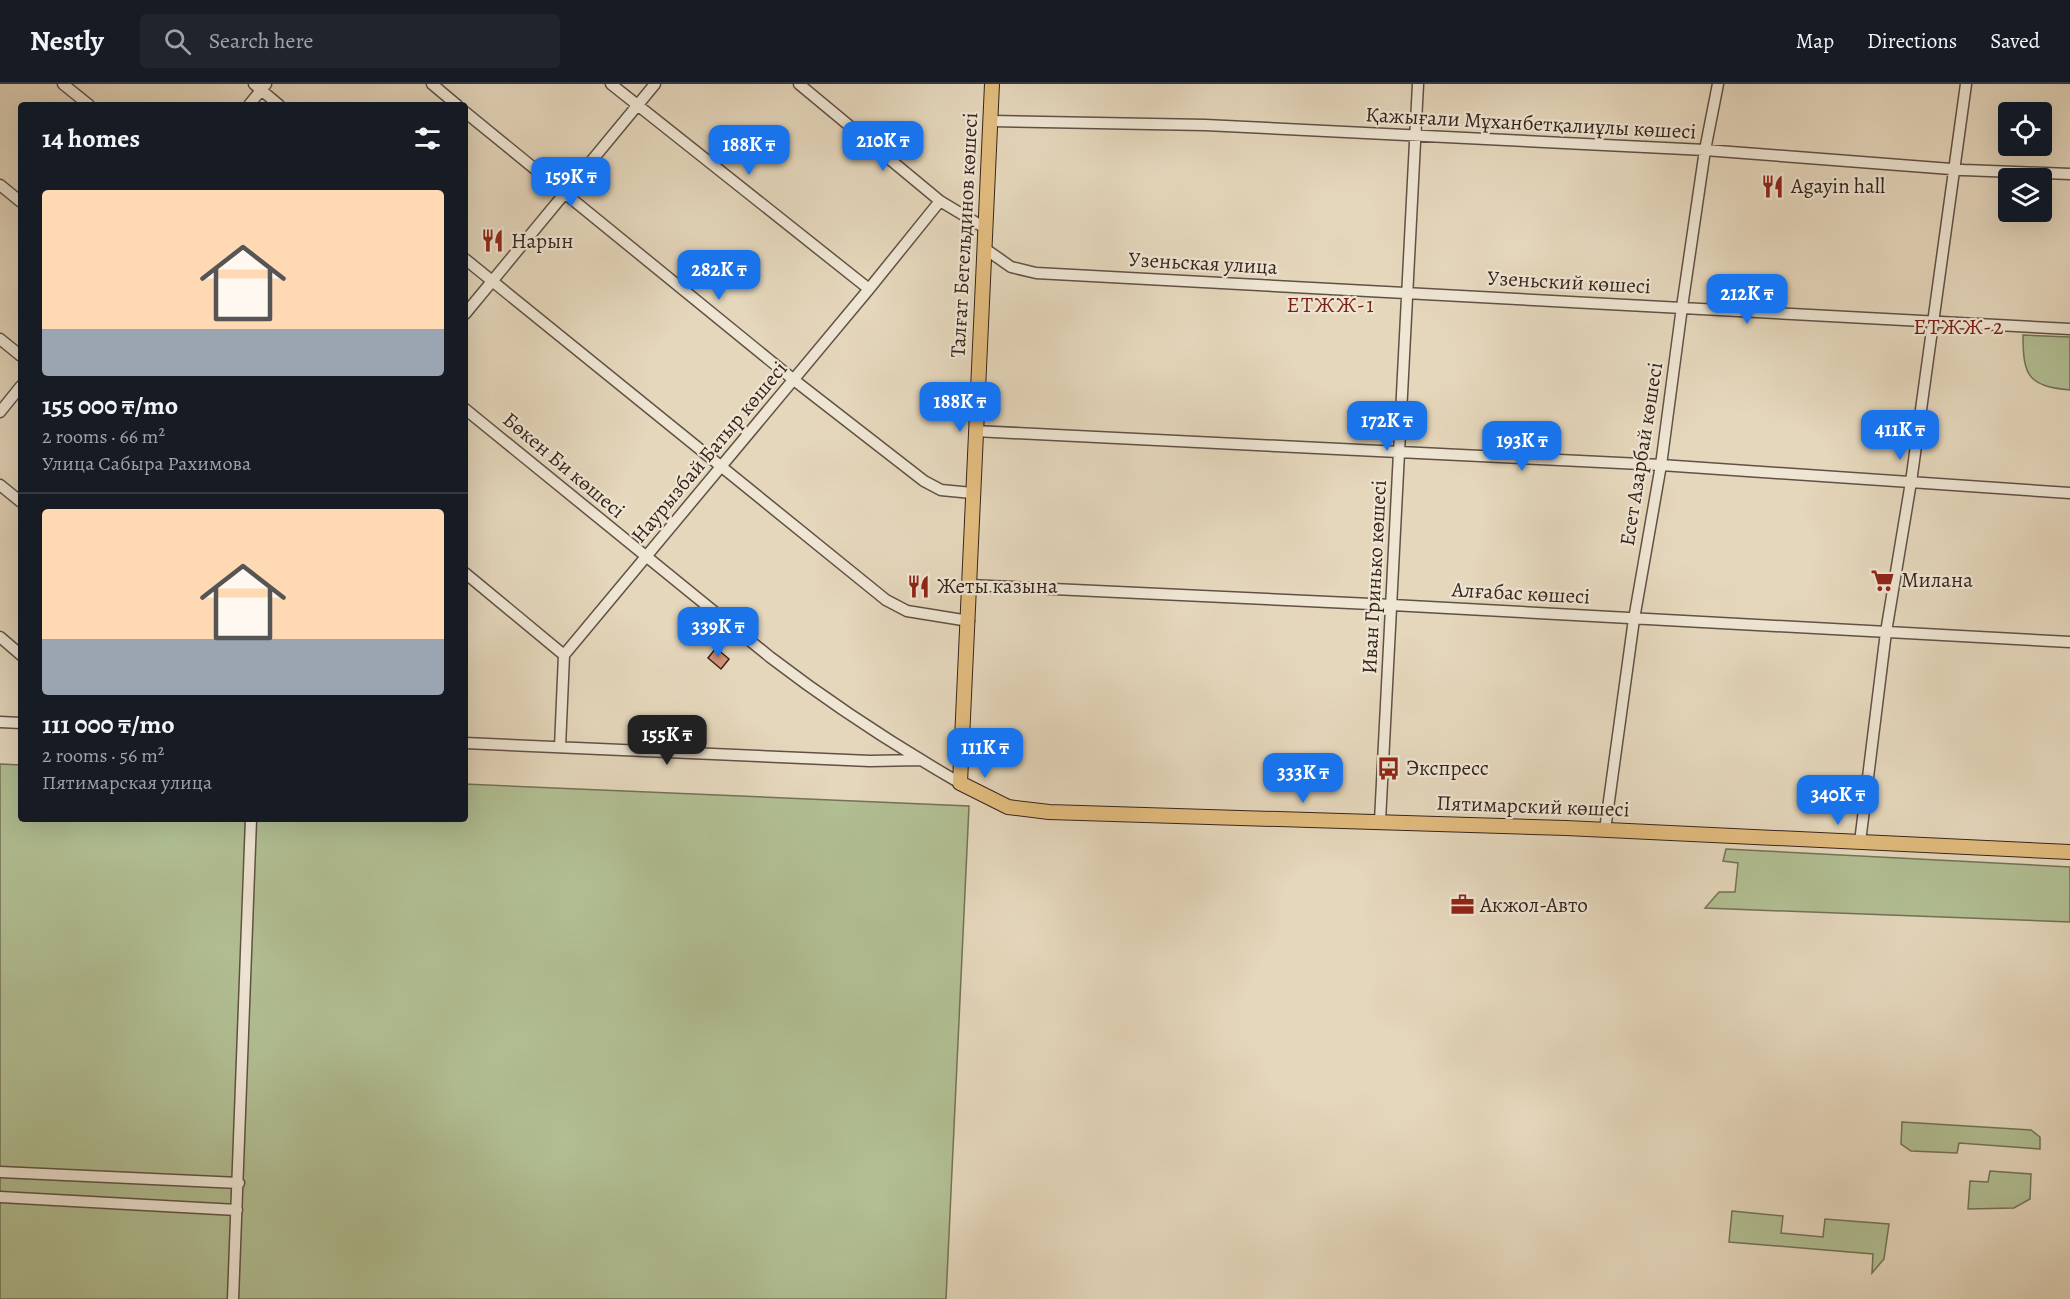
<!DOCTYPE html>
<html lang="en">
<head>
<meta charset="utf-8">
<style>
  :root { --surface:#171b24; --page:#20242c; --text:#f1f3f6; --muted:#9ea1a6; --line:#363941; --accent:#1a73e8 }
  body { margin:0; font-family:Alegreya,serif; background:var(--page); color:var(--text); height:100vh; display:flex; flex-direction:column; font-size:22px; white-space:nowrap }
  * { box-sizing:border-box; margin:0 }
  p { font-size:20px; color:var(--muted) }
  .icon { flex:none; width:33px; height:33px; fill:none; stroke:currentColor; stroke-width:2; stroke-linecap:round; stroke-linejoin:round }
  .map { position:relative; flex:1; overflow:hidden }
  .sheet { position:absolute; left:18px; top:18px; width:450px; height:720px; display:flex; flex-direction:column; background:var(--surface); border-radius:6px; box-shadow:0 6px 24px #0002 }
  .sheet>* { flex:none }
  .fabs { position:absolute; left:1998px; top:18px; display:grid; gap:12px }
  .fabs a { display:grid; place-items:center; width:54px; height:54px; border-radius:6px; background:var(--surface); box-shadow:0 6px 24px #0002; font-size:30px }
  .price { position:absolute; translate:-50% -51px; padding:0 14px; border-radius:12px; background:var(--accent); color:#fff; font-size:20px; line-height:39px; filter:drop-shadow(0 2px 3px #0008) }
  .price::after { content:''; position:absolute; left:50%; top:36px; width:18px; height:14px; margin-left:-9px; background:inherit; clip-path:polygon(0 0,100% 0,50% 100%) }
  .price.on { background:#222; color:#fff }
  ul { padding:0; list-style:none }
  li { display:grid; align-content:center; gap:12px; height:318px; padding:0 24px }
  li+li { border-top:2px solid var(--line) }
  li span { display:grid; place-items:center; height:186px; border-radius:6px; color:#555 }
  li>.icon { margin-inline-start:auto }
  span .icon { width:108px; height:108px; fill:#fffc; stroke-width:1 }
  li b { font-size:26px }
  h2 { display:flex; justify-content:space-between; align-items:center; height:72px; padding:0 24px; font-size:26px }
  header { display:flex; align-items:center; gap:36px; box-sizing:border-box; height:84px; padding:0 30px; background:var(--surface); border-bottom:2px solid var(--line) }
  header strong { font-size:28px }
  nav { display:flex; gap:33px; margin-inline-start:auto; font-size:21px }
  .search { width:420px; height:54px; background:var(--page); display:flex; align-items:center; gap:15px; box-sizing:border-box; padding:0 21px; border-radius:6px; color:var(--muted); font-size:22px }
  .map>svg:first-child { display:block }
</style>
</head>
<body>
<header>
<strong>Nestly</strong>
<div class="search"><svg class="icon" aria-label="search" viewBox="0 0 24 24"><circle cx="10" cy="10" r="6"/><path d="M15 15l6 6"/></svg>Search here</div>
<nav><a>Map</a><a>Directions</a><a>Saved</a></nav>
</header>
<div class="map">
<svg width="2070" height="1215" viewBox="0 0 2070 1215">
  <rect width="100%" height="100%" fill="#e5d7bc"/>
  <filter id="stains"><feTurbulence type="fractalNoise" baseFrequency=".00333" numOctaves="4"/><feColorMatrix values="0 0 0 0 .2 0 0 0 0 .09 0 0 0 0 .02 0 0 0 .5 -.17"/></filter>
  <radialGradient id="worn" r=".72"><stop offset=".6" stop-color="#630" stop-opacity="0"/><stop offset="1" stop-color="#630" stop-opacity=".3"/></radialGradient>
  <!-- green -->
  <path fill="#b1bf93" stroke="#737258" stroke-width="1.5" d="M2023,251L2070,253V306C2028,302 2023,292 2023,251Z
    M0,680L21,681V735H465V700L969,722L946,1215H0Z
    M1726,765L2070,783V838L1705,824L1719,808H1735L1738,779L1723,777Z
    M1902,1038L2031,1046L2040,1053V1065L1959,1059L1957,1069L1911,1067L1901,1060Z
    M1990,1087L2031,1090L2030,1115L2014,1124L1968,1125L1970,1097L1988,1098Z
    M1732,1127L1783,1132L1781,1149L1823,1153L1825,1135L1889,1140L1884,1175L1872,1189L1873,1170L1729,1158Z"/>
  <!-- building -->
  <path fill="#d59377" stroke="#35241d" stroke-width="1.5" d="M716,564L729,575L721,585L708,574Z"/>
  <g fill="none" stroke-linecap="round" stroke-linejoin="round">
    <defs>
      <path id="minor" d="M63,0L89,21
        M254,0L279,21
        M432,0L457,21
        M611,0L869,205
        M799,0L940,117L985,144
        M249,21L266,0
        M465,28L794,296L924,397L941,406L972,409
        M991,37L1205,41L1705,66L1964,86L2070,90
        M0,101L21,118
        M984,164L1011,183L1036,189L2070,245
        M465,175L886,516L907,527L969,537
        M465,230L655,0
        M0,255L21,272
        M465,325L770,573C830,619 894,661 960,699
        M0,328L21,302
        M975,347L1661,381L2070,409
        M0,401L21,418
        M465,489L564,571
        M969,501L1392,521L2070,558
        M0,553L21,571
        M0,638L21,639
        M465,659L870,677L920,676
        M560,663L564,571L869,205L940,117
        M1380,737L1418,0
        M1605,746L1634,535L1661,381L1682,223L1705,66L1718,0
        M1860,758L1886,548L1911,398L1966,0
        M0,1088L239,1099
        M0,1113L237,1126
        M233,1215L251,735"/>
      <path id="major" d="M992,0L960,699L1008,723L1049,728L1566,744L2070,768"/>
    </defs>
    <!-- minor casing -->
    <use href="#minor" stroke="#615145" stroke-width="13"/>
    <!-- major casing -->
    <use href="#major" stroke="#35241d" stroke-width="16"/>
    <!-- minor -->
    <use href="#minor" stroke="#eee5d3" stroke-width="10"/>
    <!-- major -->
    <use href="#major" stroke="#e2bc7e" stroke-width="14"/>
  </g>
  <!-- icons -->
  <defs>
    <symbol id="restaurant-bare" viewBox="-9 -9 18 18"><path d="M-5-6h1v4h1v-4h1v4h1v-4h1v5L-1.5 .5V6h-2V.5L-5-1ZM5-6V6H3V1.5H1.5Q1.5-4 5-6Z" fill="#8f2418" stroke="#eee5d3" stroke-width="2.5" paint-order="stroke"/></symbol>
    <symbol id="supermarket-bare" viewBox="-9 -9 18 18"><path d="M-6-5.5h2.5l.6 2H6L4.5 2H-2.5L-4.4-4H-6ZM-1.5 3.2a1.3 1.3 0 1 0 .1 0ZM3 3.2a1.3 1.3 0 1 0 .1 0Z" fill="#8f2418" stroke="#eee5d3" stroke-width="2.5" paint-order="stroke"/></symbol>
    <symbol id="bus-bare" viewBox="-9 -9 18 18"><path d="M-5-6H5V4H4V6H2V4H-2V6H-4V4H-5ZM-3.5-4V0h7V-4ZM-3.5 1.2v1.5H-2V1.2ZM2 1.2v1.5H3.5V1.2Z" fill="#8f2418" stroke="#eee5d3" stroke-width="2.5" paint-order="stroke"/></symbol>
    <symbol id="office-bare" viewBox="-9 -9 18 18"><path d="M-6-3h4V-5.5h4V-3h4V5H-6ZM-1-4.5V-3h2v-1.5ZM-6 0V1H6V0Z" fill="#8f2418" stroke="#eee5d3" stroke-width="2.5" paint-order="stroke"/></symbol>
  </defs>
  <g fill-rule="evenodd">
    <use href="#restaurant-bare" x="1756" y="86" width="33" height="33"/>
    <use href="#restaurant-bare" x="476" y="140" width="33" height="33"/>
    <use href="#supermarket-bare" x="1866" y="480" width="33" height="33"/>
    <use href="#restaurant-bare" x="902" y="486" width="33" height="33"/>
    <use href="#bus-bare" x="1372" y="668" width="33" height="33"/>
    <use href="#office-bare" x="1446" y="804" width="33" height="33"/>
  </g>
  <g text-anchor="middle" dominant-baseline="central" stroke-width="4.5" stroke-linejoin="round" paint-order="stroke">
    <!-- street labels -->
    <g font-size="21" fill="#35241d" stroke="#eee5d3">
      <text transform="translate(1531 39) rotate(3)">Қажығали Мұханбетқалиұлы көшесі</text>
      <text transform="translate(964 151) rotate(-87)">Талғат Бегельдинов көшесі</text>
      <text transform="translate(1203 179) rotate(3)">Узеньская улица</text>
      <text transform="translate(1569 198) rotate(3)">Узеньский көшесі</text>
      <text transform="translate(709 368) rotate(-50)">Наурызбай Батыр көшесі</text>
      <text transform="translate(1641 370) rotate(-81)">Есет Азарбай көшесі</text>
      <text transform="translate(564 381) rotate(40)">Бөкен Би көшесі</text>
      <text transform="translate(1374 493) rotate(-87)">Иван Гринько көшесі</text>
      <text transform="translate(1521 509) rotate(3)">Алғабас көшесі</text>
      <text transform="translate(1533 722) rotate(2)">Пятимарский көшесі</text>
    </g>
    <!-- poi labels -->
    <g font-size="21" fill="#35241d" stroke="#eee5d3" text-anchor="start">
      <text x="1791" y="102">Agayin hall</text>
      <text x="511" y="157">Нарын</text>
      <text x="1901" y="496">Милана</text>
      <text x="937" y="502">Жеты казына</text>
      <text x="1406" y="684">Экспресс</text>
      <text x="1480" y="821">Акжол-Авто</text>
    </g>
    <!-- neighbourhood labels -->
    <g font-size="22" letter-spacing="1.5" fill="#7a1f14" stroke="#eee5d3">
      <text x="1331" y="221">ЕТЖЖ-1</text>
      <text x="1959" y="243">ЕТЖЖ-2</text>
    </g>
  </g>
  <rect width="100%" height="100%" filter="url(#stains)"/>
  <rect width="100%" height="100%" fill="url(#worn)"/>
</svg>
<div class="fabs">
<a><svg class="icon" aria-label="locate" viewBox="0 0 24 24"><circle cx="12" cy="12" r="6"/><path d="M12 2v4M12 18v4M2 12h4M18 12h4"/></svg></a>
<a><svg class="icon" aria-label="layers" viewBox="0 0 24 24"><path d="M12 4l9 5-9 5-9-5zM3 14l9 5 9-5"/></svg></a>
</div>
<b class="price" style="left:883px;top:88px">210K ₸</b>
<b class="price" style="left:749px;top:92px">188K ₸</b>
<b class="price" style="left:571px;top:124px">159K ₸</b>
<b class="price" style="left:719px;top:217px">282K ₸</b>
<b class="price" style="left:1747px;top:241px">212K ₸</b>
<b class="price" style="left:960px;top:349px">188K ₸</b>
<b class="price" style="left:1387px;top:368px">172K ₸</b>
<b class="price" style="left:1900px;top:377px">411K ₸</b>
<b class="price" style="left:1522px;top:388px">193K ₸</b>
<b class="price" style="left:718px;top:574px">339K ₸</b>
<b class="price on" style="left:667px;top:682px">155K ₸</b>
<b class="price" style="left:985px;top:695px">111K ₸</b>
<b class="price" style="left:1303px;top:720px">333K ₸</b>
<b class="price" style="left:1838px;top:742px">340K ₸</b>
<section class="sheet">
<h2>14 homes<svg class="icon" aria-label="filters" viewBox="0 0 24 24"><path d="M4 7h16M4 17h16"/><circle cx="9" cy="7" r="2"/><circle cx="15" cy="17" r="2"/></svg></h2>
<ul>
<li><span style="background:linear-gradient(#ffd9b3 75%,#9aa5b1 0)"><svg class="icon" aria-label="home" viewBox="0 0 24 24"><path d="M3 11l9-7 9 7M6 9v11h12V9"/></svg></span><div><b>155 000 ₸/mo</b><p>2 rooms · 66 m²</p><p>Улица Сабыра Рахимова</p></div></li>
<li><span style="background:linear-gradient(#ffd9b3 70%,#9aa5b1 0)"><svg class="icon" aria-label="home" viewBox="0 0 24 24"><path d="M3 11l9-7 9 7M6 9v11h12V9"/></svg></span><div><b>111 000 ₸/mo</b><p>2 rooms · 56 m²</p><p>Пятимарская улица</p></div></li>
</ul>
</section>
</div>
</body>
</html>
